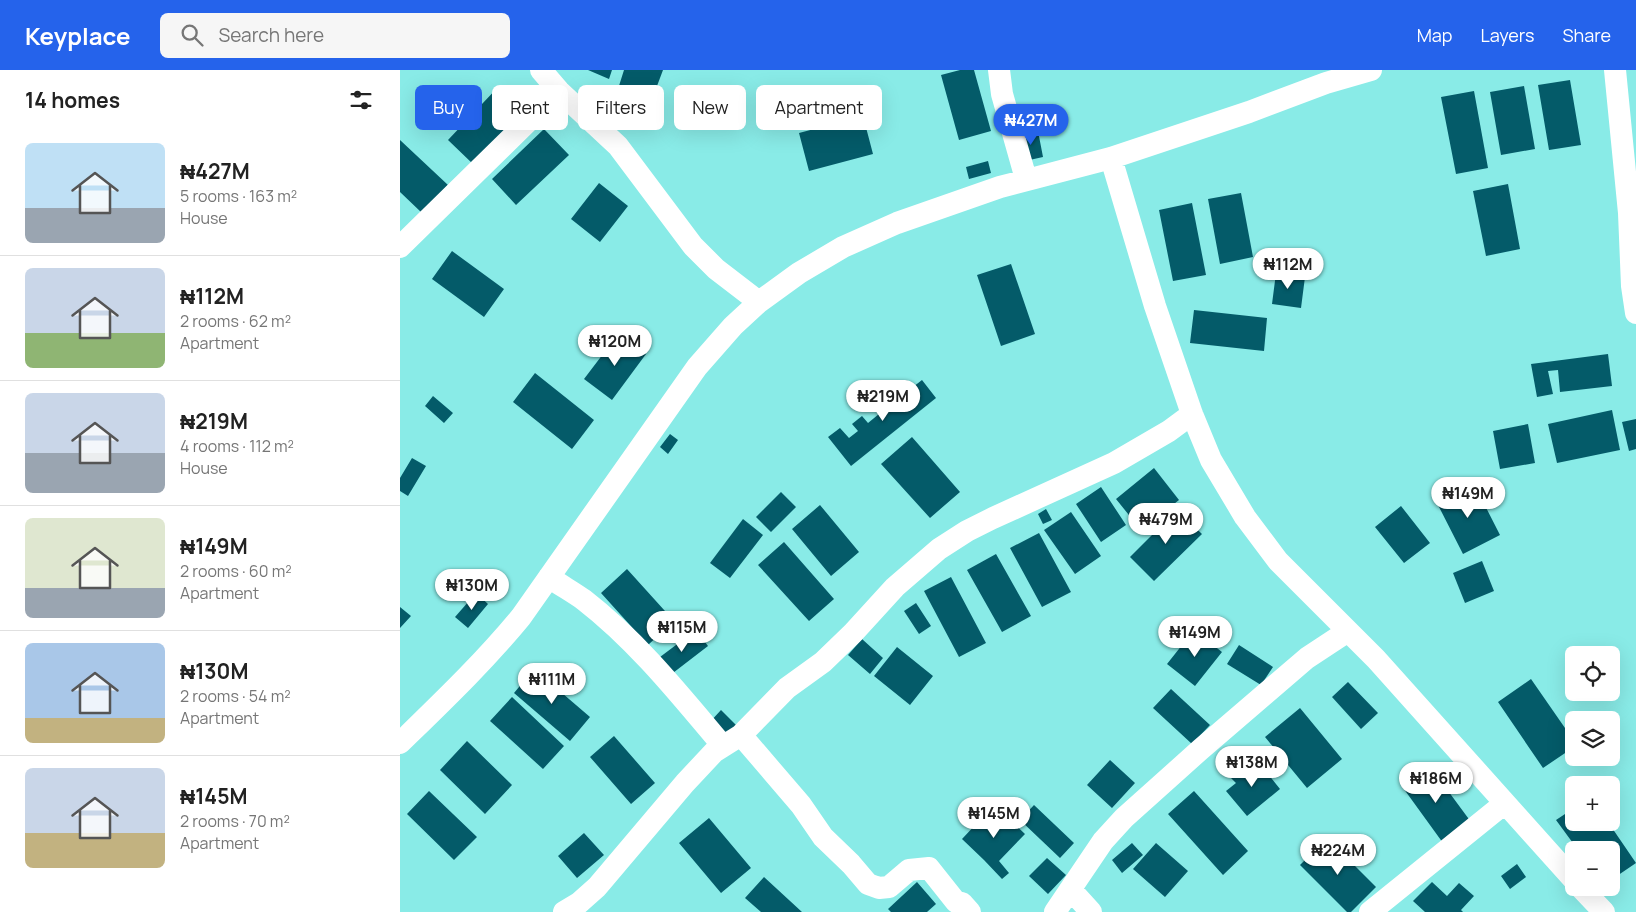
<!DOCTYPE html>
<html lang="en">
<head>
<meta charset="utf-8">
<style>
  :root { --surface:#fff; --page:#f6f6f6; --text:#222; --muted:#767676; --line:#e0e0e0; --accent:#2563eb }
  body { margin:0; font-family:Manrope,sans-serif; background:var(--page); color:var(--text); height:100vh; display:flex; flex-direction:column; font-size:19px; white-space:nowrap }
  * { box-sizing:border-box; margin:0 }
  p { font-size:16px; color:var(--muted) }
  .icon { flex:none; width:28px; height:28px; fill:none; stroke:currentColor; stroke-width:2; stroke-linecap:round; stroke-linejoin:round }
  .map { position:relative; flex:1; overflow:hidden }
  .sheet { display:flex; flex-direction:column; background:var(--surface); width:400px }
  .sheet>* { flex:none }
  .banner { position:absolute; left:15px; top:15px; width:475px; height:45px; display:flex; gap:10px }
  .tools { position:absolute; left:1165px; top:576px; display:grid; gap:10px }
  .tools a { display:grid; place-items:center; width:55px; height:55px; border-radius:8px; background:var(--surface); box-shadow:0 5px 20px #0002; font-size:25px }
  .price { position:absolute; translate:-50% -42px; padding:0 11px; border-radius:18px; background:#fff; color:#222; font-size:16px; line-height:32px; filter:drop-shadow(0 1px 2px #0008) }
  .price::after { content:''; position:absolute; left:50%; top:30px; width:15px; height:11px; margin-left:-8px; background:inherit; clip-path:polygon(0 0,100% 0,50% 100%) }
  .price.current { background:var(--accent); color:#fff }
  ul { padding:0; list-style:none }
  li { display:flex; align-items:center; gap:15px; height:125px; padding:0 25px }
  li+li { border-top:1px solid var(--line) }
  li span { display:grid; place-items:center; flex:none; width:140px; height:100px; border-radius:8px; color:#555 }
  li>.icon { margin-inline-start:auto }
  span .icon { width:60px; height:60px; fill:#fffc; stroke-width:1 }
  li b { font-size:21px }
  h2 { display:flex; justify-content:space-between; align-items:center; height:60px; padding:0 25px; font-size:21px }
  .pill { padding:0 18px; border-radius:8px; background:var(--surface); box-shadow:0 5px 20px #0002; font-size:18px; line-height:45px }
  .pill.current { background:var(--accent); color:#fff }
  header { display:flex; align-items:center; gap:30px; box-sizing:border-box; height:70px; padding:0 25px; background:var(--accent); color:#fff }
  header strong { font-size:24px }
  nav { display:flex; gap:28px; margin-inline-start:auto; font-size:18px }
  .search { width:350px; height:45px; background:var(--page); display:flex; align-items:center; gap:12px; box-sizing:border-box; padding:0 18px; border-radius:8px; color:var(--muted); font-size:19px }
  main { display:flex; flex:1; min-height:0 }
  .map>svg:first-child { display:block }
</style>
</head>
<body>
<header>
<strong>Keyplace</strong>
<div class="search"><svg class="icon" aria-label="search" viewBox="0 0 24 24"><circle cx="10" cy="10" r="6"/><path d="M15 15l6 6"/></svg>Search here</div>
<nav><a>Map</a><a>Layers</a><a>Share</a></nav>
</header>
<main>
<section class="sheet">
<h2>14 homes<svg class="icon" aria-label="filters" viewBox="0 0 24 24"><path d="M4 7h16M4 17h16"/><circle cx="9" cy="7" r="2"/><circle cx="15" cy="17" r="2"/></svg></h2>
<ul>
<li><span style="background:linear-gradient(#bfe0f5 65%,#9aa5b1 0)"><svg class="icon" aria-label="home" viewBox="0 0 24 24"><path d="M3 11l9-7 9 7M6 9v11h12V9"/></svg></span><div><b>₦427M</b><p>5 rooms · 163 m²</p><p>House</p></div></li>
<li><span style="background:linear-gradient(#c9d6e8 65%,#8fb573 0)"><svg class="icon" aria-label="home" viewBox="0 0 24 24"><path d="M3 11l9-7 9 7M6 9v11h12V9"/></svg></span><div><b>₦112M</b><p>2 rooms · 62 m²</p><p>Apartment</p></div></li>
<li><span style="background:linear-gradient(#c9d6e8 60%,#9aa5b1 0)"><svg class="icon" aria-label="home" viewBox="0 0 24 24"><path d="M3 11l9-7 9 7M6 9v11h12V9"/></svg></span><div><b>₦219M</b><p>4 rooms · 112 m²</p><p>House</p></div></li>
<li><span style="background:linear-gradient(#dfe7d0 70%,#9aa5b1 0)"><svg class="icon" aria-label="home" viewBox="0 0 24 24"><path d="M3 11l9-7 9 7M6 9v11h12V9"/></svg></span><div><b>₦149M</b><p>2 rooms · 60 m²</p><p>Apartment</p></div></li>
<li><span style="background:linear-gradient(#a9c7e8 75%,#c2b280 0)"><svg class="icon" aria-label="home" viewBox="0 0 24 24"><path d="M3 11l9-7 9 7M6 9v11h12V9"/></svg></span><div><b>₦130M</b><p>2 rooms · 54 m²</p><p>Apartment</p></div></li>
<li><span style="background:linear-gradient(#c9d6e8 65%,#c2b280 0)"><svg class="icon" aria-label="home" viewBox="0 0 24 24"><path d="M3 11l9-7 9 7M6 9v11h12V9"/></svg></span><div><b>₦145M</b><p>2 rooms · 70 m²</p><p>Apartment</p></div></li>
</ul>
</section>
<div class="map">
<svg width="1236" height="842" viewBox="0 0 1236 842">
  <rect width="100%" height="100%" fill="#89ebe7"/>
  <!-- building -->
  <path fill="#045b69" d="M188,0H212L209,9Z
    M224,0H263L251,32L218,19Z
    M560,0H574L591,61L559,70L541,5Z
    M1170,10L1181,75L1149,80L1138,15Z
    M198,15L207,25L196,36L186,26Z
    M99,16L126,41L74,95L48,70Z
    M1124,16L1135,79L1101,85L1090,22Z
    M1074,21L1088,98L1056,104L1041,27Z
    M219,24L232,35L223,45L211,34Z
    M213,41L221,49L211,57L204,49Z
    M463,46L473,84L409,101L399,63Z
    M144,59L169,85L116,135L92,109Z
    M638,61L643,87L625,91L620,64Z
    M0,70L48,115L22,143L0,122Z
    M588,91L591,103L569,109L566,97Z
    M199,113L228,136L200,172L171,149Z
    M1108,114L1120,179L1086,186L1073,121Z
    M841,123L853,187L820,194L808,129Z
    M792,133L806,205L773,211L759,140Z
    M52,181L104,219L84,247L32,209Z
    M611,194L635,264L601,276L577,205Z
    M876,203L905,207L901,238L872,234Z
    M794,240L867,248L864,281L790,273Z
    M219,263L246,284L212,330L184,309Z
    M1208,284L1212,316L1160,322L1158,300L1148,301L1153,324L1137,327L1131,294Z
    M135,303L194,350L172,379L113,332Z
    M507,310L513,317L522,310L536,328L451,396L428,367L440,358L449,368L458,361L452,354L462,346L468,353L501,326L495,319Z
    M33,326L53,343L44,353L25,336Z
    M1212,340L1220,380L1157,393L1148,354Z
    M1236,349V379L1229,381L1222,352Z
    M1128,354L1135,393L1100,399L1093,361Z
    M270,364L278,370L268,384L260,377Z
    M512,367L560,422L530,448L481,394Z
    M12,388L26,396L8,426L0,421V408Z
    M754,398L779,430L741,460L716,429Z
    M1074,414L1100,465L1063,484L1037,433Z
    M701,417L726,455L701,472L676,434Z
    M381,422L396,437L371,462L356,447Z
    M420,435L459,482L431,506L392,459Z
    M1001,436L1030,473L1004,493L975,457Z
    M646,439L652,450L643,454L638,444Z
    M777,440L802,464L754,511L730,487Z
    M671,442L701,486L675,504L644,460Z
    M343,449L363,465L330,508L310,493Z
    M639,463L671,522L642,537L610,478Z
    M384,472L434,529L409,551L358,495Z
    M596,484L631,546L602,562L567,500Z
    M1082,491L1094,521L1065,533L1053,503Z
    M227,499L274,551L248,575L201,523Z
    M551,507L586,573L559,587L524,521Z
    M76,523L88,534L68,558L55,547Z
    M516,533L531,556L519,564L504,541Z
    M0,537L11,546L0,558Z
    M296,560L308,576L269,606L256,590Z
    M794,560L822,582L795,616L767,594Z
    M462,569L483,588L470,604L448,585Z
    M839,575L873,597L861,615L827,594Z
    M497,577L533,606L510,635L474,606Z
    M134,599L190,647L170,671L114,623Z
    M1131,609L1174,671V677L1143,698L1098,632Z
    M948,612L978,643L961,659L932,627Z
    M771,619L810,655L792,674L753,638Z
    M112,627L164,676L143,699L90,651Z
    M900,638L942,689L907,718L865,667Z
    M321,640L337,656L325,669L309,653Z
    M214,666L255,713L231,734L190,687Z
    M67,671L112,715L85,744L40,700Z
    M710,690L735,713L712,738L687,715Z
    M859,693L880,719L847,746L826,721L836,713L831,708L846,695L850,701Z
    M1029,695L1071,752L1043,773L1001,715Z
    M29,721L77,767L54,790L7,744Z
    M794,721L848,781L823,805L768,744Z
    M594,735L625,764L599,791L609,803L602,809L584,790L562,769Z
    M634,735L674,773L660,788L620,750Z
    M1174,738V752H1208L1236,793L1211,810V780H1178L1156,750Z
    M309,748L351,798L321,823L279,773Z
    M184,763L204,785L177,808L158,786Z
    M927,768L976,817L951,842H947L900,795Z
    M732,773L743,785L722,803L712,790Z
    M756,773L788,801L765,827L733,799Z
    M647,788L666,805L648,824L629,806Z
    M1117,794L1126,807L1110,819L1101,806Z
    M364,807L402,842H361L345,828Z
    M517,812L536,834L527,842H491L488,839Z
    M1032,812L1047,826L1059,813L1074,826L1061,840L1063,842H1025L1013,831Z"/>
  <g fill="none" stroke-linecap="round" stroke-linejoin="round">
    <!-- minor -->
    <path stroke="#fff" stroke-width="22" d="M141,0L159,21L218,76L293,176L316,199L359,232
      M599,0L602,24L626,109
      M1215,0L1229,143L1232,216L1236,243
      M711,88L755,236L792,344L811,390L845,447L878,491L976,589L1174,810
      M0,177L159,21
      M149,507C160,515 173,522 184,530C237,571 280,625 323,676
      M341,665L401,735L423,767L451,794L468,814L479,818L489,817L509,800L529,798L556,832L562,833L570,842
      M0,673C42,632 84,592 121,547L297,297L333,256L359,232L399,203L443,177L497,153L600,117L711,88L849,42L926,13L971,0
      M1181,818L1204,842
      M671,820L691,842
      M164,842L179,833L197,817L285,713L314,682L341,665L387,618L423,592L453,563L495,517L539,479L567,461L593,448L714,393L769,361L792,344
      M655,842L703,771L724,748L801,679L907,588L948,561
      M970,842L1105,733"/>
  </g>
</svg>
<div class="tools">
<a><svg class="icon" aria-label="locate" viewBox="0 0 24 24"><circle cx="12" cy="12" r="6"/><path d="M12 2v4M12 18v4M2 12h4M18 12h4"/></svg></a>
<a><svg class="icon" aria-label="layers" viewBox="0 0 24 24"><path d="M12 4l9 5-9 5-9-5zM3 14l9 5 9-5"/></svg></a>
<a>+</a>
<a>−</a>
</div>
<b class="price current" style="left:631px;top:76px">₦427M</b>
<b class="price" style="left:888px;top:220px">₦112M</b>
<b class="price" style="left:215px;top:297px">₦120M</b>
<b class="price" style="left:483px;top:352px">₦219M</b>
<b class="price" style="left:1068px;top:449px">₦149M</b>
<b class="price" style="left:766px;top:475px">₦479M</b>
<b class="price" style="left:72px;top:541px">₦130M</b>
<b class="price" style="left:282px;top:583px">₦115M</b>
<b class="price" style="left:795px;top:588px">₦149M</b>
<b class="price" style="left:152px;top:635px">₦111M</b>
<b class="price" style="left:852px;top:718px">₦138M</b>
<b class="price" style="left:1036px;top:734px">₦186M</b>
<b class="price" style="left:594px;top:769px">₦145M</b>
<b class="price" style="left:938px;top:806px">₦224M</b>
<div class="banner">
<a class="pill current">Buy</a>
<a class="pill">Rent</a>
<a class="pill">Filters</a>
<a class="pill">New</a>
<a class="pill">Apartment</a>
</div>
</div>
</main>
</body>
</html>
